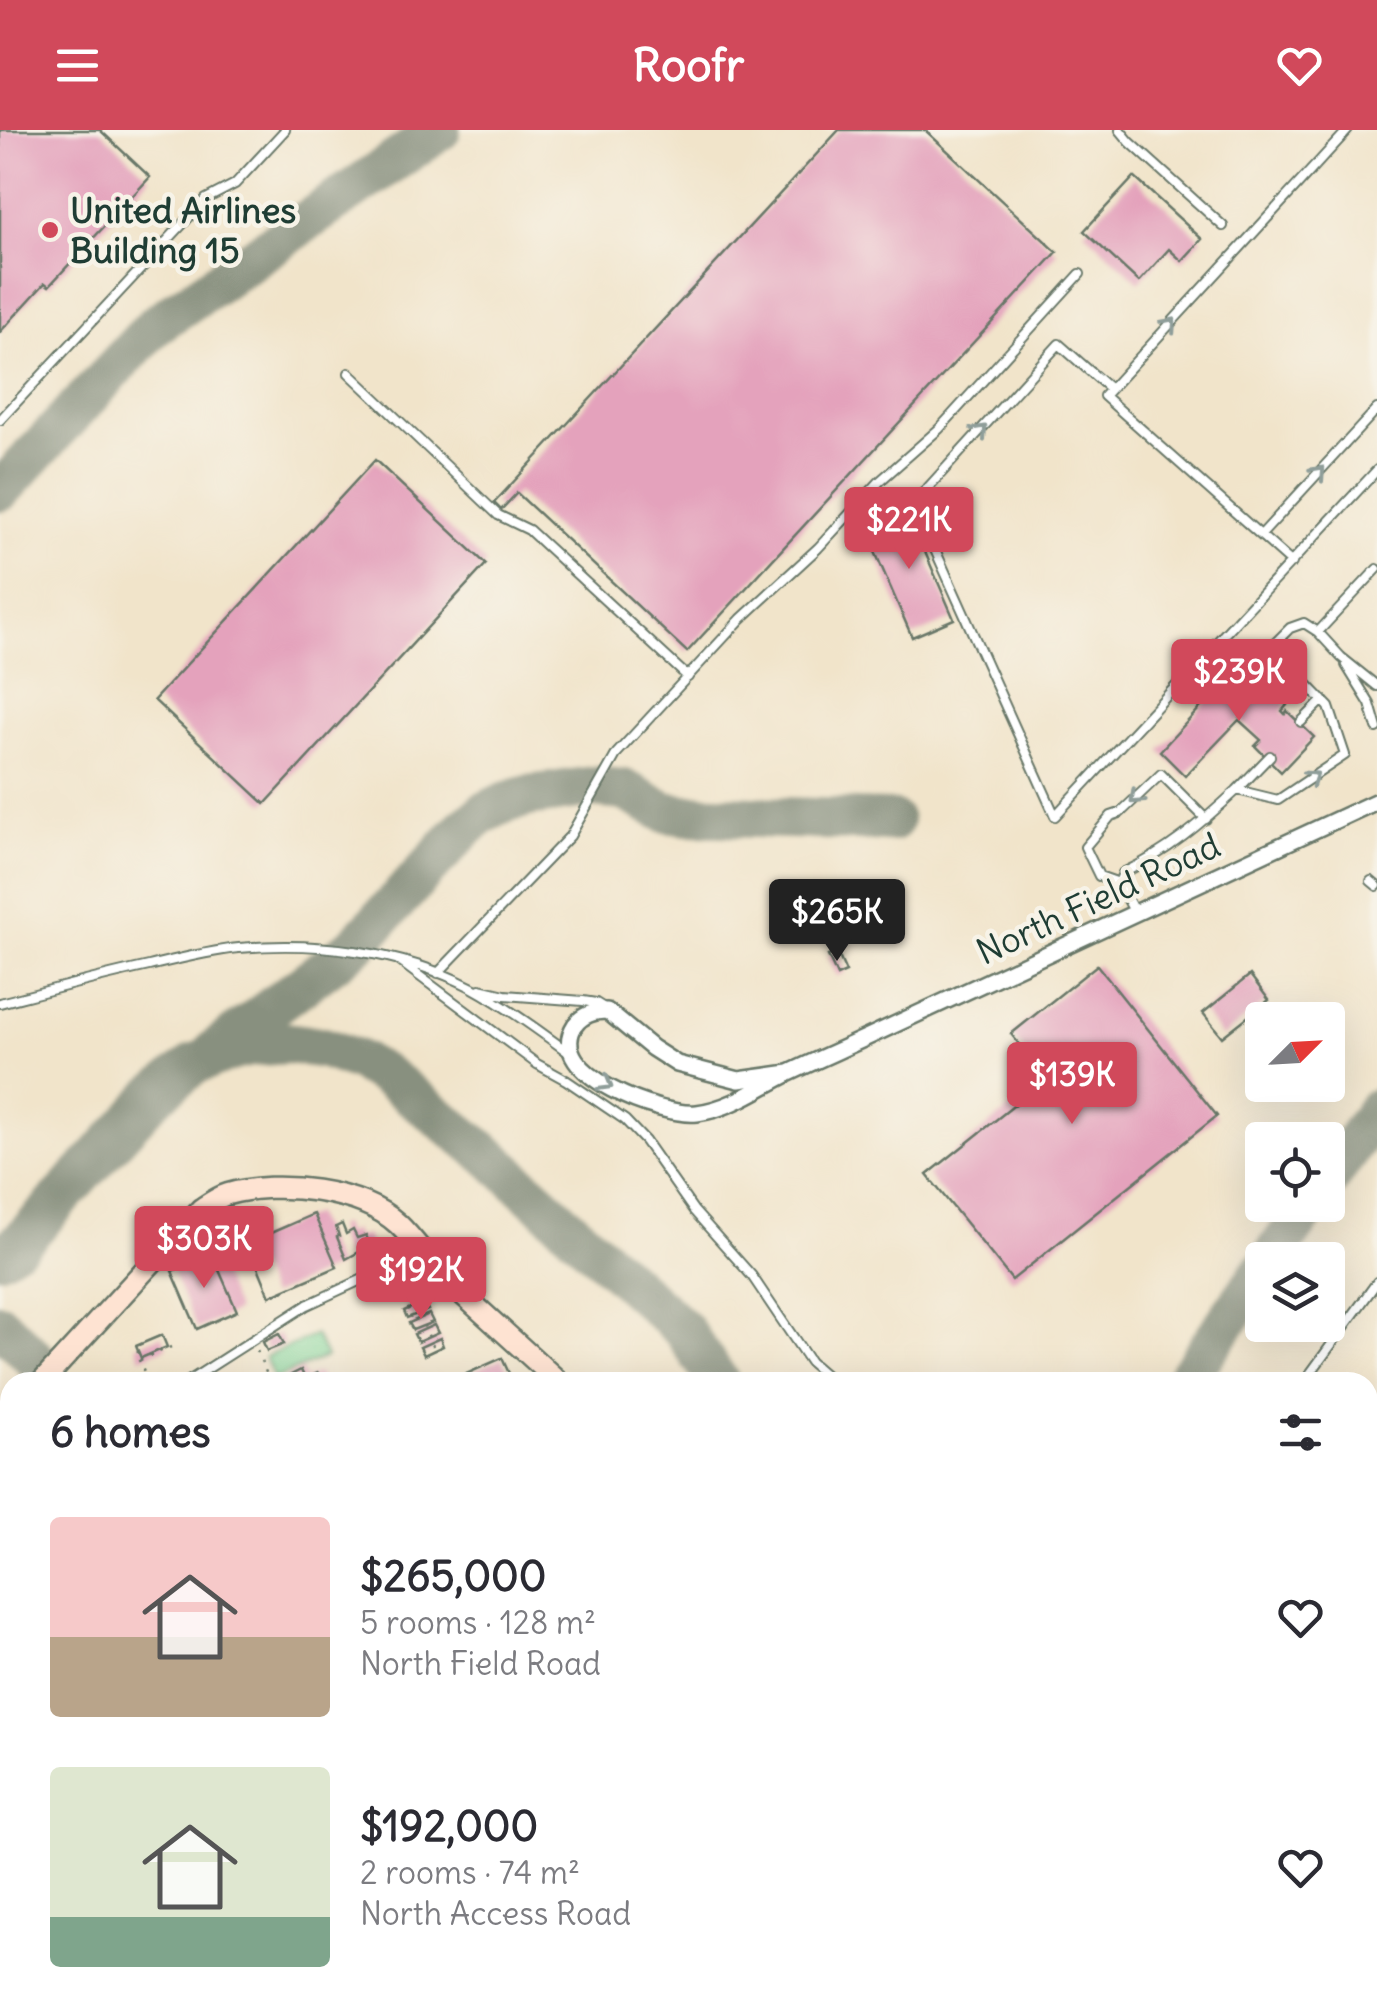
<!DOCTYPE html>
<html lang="en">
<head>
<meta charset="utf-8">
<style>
  :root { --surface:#fff; --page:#f2f2f3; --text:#2b2b33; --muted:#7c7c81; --accent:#d1495b }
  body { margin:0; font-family:Delius,sans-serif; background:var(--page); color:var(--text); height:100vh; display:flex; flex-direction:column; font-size:38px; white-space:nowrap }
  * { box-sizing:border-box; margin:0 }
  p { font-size:32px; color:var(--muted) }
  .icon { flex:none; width:55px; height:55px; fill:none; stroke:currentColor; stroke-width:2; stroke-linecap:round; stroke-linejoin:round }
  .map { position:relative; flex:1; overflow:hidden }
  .panel { position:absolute; left:0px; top:1242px; width:1378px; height:642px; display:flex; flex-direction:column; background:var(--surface); border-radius:30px 30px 0 0; box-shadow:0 10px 40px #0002 }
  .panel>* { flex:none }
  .needle { width:65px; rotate:66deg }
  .fabs { position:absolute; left:1245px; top:872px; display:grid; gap:20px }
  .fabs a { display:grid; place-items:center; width:100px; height:100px; border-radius:10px; background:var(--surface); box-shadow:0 10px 40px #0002; font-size:50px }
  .price { position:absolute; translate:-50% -85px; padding:0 22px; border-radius:10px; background:var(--accent); color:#fff; font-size:32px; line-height:65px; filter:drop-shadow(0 2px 5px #0008) }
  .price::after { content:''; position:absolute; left:50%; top:60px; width:30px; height:22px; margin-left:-15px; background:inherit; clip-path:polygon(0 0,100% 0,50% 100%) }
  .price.selected { background:#222; color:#fff }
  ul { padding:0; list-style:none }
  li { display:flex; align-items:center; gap:30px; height:250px; padding:0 50px }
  li span { display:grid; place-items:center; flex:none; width:280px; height:200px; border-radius:10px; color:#555 }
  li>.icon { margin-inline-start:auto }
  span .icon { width:120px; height:120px; fill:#fffc; stroke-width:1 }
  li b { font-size:42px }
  h2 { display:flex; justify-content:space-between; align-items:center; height:120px; padding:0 50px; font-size:42px }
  header { display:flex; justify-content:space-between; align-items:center; height:130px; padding:0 50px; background:var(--accent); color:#fff; font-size:45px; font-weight:700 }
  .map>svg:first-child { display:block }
</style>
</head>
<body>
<header><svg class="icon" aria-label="menu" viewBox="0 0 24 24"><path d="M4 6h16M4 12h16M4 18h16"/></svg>Roofr<svg class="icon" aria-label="heart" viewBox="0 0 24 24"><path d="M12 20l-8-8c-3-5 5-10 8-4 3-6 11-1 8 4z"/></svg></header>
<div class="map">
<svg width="1377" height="1884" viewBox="0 0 1377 1884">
  <rect width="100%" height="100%" fill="#f7f3e8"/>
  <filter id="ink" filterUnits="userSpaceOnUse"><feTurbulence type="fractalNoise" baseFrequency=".01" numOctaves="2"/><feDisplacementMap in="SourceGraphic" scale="20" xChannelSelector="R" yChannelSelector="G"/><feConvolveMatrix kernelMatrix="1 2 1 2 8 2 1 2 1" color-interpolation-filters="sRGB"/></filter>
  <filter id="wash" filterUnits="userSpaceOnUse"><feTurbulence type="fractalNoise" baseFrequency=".0048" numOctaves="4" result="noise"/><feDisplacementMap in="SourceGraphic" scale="40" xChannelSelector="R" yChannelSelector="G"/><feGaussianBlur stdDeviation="2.25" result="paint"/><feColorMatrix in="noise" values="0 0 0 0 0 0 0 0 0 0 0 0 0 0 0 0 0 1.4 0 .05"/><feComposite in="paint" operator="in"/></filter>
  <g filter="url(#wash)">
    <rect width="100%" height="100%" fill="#f1e4ca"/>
    <!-- green -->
    <path fill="#80d496" stroke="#508865" stroke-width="2.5" d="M315,1205L326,1227L274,1249L265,1227Z"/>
    <!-- water -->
    <path fill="#4cbbc1" stroke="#367c7a" stroke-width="2.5" d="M10,1675V1875H1224L1229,1884H0V1679Z"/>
    <!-- pier -->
    <path fill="#f1e4ca" d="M1143,1875H1230L1234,1884H1148Z"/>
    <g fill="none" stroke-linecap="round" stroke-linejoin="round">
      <!-- taxiway -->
      <path stroke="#88907f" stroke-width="42" d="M0,361L155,195L440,0
        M216,919L357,814L465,698L484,683L504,673L528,666L593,657L624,660L665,682L686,685L892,691
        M1328,1050L1377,979
        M0,1125L16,1115L30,1102L155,965L195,934L233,920L250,916L287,913L324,918L357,930L389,948L493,1029L683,1200L719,1252
        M1271,1130L1310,1075
        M0,1194L36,1230L48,1252
        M1184,1252L1262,1142"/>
    </g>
    <g id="blocks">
      <!-- building -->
      <path fill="#e4a2bc" d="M0,0H100L150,47L49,156L45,153L0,202Z
        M839,0H925L1057,122L687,522L517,363L501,380L494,373Z
        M1134,47L1202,109L1182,131L1169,119L1139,152L1084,101Z
        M375,330L486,434L265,674L154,570Z
        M905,376L954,489L912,507L863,394Z
        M1242,533L1287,575L1282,581L1285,584L1287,581L1314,607L1281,642L1255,616L1261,610L1239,590L1185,646L1160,621Z
        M837,822L846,842L837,846L828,826Z
        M1097,835L1217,986L1012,1150L927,1045L1047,949L1011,904Z
        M1250,845L1269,870L1222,907L1203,883Z
        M314,1084L337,1137L270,1166L248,1113Z
        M342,1094L346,1104L353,1100L357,1108L366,1105L370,1116L346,1129L337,1107L339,1106L336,1097Z
        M212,1124L237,1181L197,1199L172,1141Z
        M424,1172L428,1180L407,1188L404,1181Z
        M429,1184L433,1192L413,1200L409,1193Z
        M434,1195L438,1203L418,1212L414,1204Z
        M279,1204L284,1214L267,1221L263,1212Z
        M162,1205L167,1217L141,1228L136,1216Z
        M440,1208L443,1216L424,1225L420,1217Z
        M502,1228L513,1252H459L457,1248Z
        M301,1240L305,1249L318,1243L322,1252H287L285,1248Z
        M1377,1471V1567L1368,1560V1484Z"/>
    </g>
  </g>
  <g filter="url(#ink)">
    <use href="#blocks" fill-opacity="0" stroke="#687768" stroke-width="2.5"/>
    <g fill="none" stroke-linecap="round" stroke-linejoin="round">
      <defs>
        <path id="lane" d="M1120,0L1130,12L1223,96
          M349,243L498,385L529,400L688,547
          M1110,259L1059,214L914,373L1055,686L1377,340
          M0,290L206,69L235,54L285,0
          M1261,405L1377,279
          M1292,433L1104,266L1348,0
          M1318,502L1377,439
          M1346,535L1370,574L1377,598
          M1301,592L1323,570
          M1237,660L1270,626
          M1371,751L1377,756
          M1119,753L1099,746L1085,717L1111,686L1120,683L1161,644L1206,689
          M1136,785L1119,753L1123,743C1167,722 1202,693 1237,660L1278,670L1345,625L1329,577L1271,517L1290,498L1304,493L1318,502L1341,527L1377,556
          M398,830L537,934L566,950L625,990L645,1011L694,1081L752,1146L810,1232L833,1252
          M438,843L570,706L617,623L741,489L818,418L880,351L939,299L1080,144
          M480,859L505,865L583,871L596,873L604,878
          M0,873C50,860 99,847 149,836C178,829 209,821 239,818C316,811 401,821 471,857C506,876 540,901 572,925
          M187,1252L307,1175L419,1123
          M1304,1252L1377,1152
          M0,1457L10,1479
          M0,1563L10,1559
          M1368,1671L1377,1658
          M1368,1771L1377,1768
          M1286,1875L1290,1884"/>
        <path id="street" d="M789,943L739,950L677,934L652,918L607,881C594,881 583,884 575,895C543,944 663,987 697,983C730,979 758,959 787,944C814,931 842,919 870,906C1039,829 1208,750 1377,671"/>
        <path id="secondary" d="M42,1252L201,1079C210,1073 218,1067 228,1064C276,1050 360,1059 398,1094C416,1111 430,1134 449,1152L559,1252
          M0,1298L10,1287
          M1368,1815L1377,1812"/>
      </defs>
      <!-- lane casing -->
      <use href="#lane" stroke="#687768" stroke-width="12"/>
      <!-- street casing -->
      <use href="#street" stroke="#687768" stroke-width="20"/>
      <!-- secondary casing -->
      <use href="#secondary" stroke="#687768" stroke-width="25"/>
      <!-- path -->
      <path stroke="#687768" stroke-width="2.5" stroke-dasharray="2.5 8" stroke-linecap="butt" d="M415,1176L433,1216
        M257,1221L270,1252
        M139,1222L136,1223L148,1252
        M140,1230L171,1217
        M4,1429L10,1426
        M0,1521L10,1517"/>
      <!-- lane -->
      <use href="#lane" stroke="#fff" stroke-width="8"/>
      <!-- street -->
      <use href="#street" stroke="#fff" stroke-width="15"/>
      <!-- secondary -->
      <use href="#secondary" stroke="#fee3d2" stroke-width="20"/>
    </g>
    <!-- one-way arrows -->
    <defs><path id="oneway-chevron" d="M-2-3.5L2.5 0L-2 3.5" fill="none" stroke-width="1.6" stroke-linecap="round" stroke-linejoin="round" transform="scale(2.5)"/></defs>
    <g stroke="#8f9e9a">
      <use href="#oneway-chevron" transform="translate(1170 194) rotate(-48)"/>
      <use href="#oneway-chevron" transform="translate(981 301) rotate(-47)"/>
      <use href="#oneway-chevron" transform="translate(1319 342) rotate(-47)"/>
      <use href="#oneway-chevron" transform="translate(1312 647) rotate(-34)"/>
      <use href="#oneway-chevron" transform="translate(1136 668) rotate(137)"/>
      <use href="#oneway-chevron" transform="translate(606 954) rotate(30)"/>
    </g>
  </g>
  <!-- markers -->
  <circle fill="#d1495b" stroke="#f7f3e8" stroke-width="4" cx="50" cy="100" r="10"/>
  <g text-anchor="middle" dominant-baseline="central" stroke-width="9" stroke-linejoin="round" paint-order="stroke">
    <!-- poi labels -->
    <g font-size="35" font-weight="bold" fill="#1f3d34" stroke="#f7f3e8" text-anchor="start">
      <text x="70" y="80">United Airlines<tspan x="70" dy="40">Building 15</tspan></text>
    </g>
    <!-- street labels -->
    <g font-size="35" fill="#1f3d34" stroke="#f7f3e8">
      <text transform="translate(1098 768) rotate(-25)">North Field Road</text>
    </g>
  </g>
</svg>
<div class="fabs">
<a><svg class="needle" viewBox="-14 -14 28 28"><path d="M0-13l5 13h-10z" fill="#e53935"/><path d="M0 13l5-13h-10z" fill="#7c7c81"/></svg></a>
<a><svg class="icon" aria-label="locate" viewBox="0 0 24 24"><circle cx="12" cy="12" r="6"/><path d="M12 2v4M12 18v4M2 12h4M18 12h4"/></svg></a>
<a><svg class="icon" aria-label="layers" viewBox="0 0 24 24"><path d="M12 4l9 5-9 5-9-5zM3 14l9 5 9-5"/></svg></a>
</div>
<b class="price" style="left:909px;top:442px">$221K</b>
<b class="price" style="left:1239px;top:594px">$239K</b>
<b class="price selected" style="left:837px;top:834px">$265K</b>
<b class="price" style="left:1072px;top:997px">$139K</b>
<b class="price" style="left:204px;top:1161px">$303K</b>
<b class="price" style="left:421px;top:1192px">$192K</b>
<section class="panel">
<h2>6 homes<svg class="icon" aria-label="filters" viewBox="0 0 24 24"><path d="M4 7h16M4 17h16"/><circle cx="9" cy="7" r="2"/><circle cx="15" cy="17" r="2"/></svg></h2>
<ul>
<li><span style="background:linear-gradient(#f6c9c9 60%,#b9a48a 0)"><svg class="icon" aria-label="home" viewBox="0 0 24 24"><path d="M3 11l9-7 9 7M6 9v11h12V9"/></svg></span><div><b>$265,000</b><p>5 rooms · 128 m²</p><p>North Field Road</p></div><svg class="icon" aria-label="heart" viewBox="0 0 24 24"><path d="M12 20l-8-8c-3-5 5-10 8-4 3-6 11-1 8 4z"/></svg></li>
<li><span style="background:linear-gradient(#dfe7d0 75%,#7fa58c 0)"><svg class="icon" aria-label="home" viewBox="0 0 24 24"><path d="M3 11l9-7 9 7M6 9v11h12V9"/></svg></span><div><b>$192,000</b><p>2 rooms · 74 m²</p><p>North Access Road</p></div><svg class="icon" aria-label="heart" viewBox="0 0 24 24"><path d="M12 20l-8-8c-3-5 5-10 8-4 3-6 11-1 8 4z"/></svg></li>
</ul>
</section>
</div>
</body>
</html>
